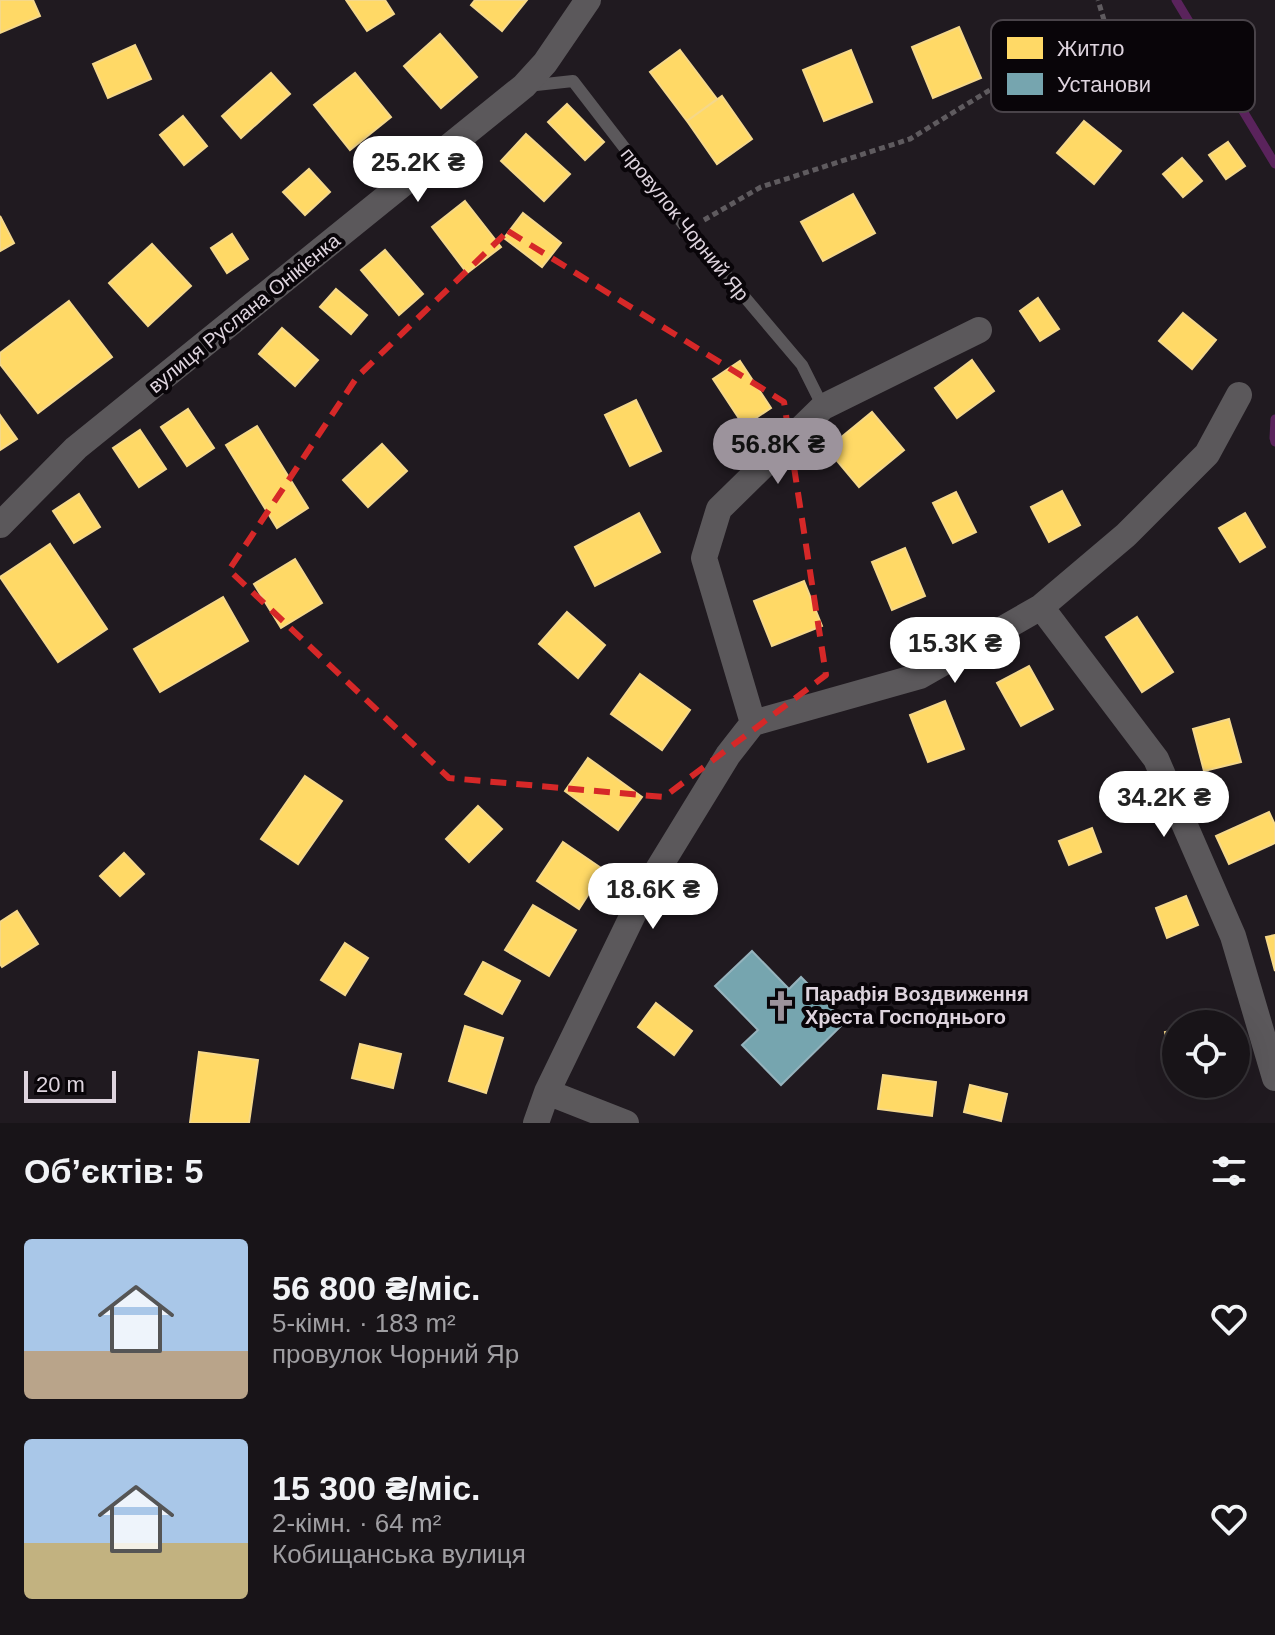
<!DOCTYPE html>
<html lang="uk">
<head>
<meta charset="utf-8">
<style>
  :root { --surface:#181418; --page:#252125; --text:#f1f3f6; --muted:#9f9ea2; --line:#363337; --accent:#9c939c }
  body { margin:0; font-family:Helvetica,sans-serif; background:var(--page); color:var(--text); height:100vh; display:flex; flex-direction:column; font-size:30px; white-space:nowrap }
  * { box-sizing:border-box; margin:0 }
  p { font-size:26px; color:var(--muted) }
  .icon { flex:none; width:44px; height:44px; fill:none; stroke:currentColor; stroke-width:2; stroke-linecap:round; stroke-linejoin:round }
  .map { position:relative; height:1123px; overflow:hidden }
  .drawer { display:flex; flex-direction:column; background:var(--surface); flex:1 }
  .drawer>* { flex:none }
  .fabs { position:absolute; left:1162px; top:1010px; display:grid; gap:16px }
  .fabs a { display:grid; place-items:center; width:88px; height:88px; border-radius:50%; background:var(--surface); box-shadow:0 8px 32px #0002,0 0 0 2px var(--line); font-size:40px }
  .scale { position:absolute; left:24px; bottom:20px; width:92px; box-sizing:border-box; padding-left:8px; border:4px solid #ded4de; border-top:0; font-size:22px; line-height:28px; white-space:nowrap; color:#ded4de; -webkit-text-stroke:6px #090509; paint-order:stroke }
  .price { position:absolute; translate:-50% -68px; padding:0 18px; border-radius:28px; background:#fff; color:#222; font-size:26px; line-height:52px; filter:drop-shadow(0 2px 4px #0008) }
  .price::after { content:''; position:absolute; left:50%; top:48px; width:24px; height:18px; margin-left:-12px; background:inherit; clip-path:polygon(0 0,100% 0,50% 100%) }
  .price.on { background:var(--accent); color:#111 }
  ul { padding:0; list-style:none }
  li { display:flex; align-items:center; gap:24px; height:200px; padding:0 24px }
  li span { display:grid; place-items:center; flex:none; width:224px; height:160px; border-radius:8px; color:#555 }
  li>.icon { margin-inline-start:auto }
  span .icon { width:96px; height:96px; fill:#fffc; stroke-width:1 }
  li b { font-size:34px }
  h2 { display:flex; justify-content:space-between; align-items:center; height:96px; padding:0 24px; font-size:34px }
  .map>svg:first-child { display:block }
</style>
</head>
<body>
<div class="map">
<svg width="1275" height="1123" viewBox="0 0 1275 1123">
  <rect width="100%" height="100%" fill="#201a20"/>
  <!-- homes -->
  <path fill="#ffd966" stroke="#f5d88a" stroke-width="2" d="M0,0H33L40,16L0,33Z
    M346,0H385L394,14L367,31Z
    M475,0H527L502,31L471,5Z
    M959,27L981,78L933,98L912,47Z
    M440,34L477,77L441,108L404,66Z
    M135,45L151,79L108,98L93,64Z
    M680,50L717,99L687,121L650,72Z
    M851,50L872,102L824,121L803,70Z
    M271,73L290,94L241,138L222,116Z
    M355,73L391,117L350,150L314,105Z
    M722,96L752,139L717,164L687,121Z
    M567,104L604,142L585,160L548,122Z
    M183,116L207,146L184,165L160,135Z
    M1084,121L1121,151L1094,184L1057,153Z
    M526,134L570,174L544,201L501,161Z
    M1228,142L1245,166L1226,179L1209,155Z
    M1182,158L1202,181L1183,197L1163,174Z
    M309,169L330,192L305,215L283,192Z
    M853,194L875,233L823,261L801,222Z
    M465,201L501,247L467,273L432,227Z
    M523,213L561,243L542,267L504,238Z
    M0,216L14,243L0,251Z
    M232,234L248,259L227,273L211,248Z
    M152,244L191,286L148,326L109,283Z
    M385,250L423,294L399,315L361,270Z
    M336,289L367,315L351,334L320,307Z
    M1038,298L1059,329L1040,341L1020,311Z
    M69,301L112,357L38,413L0,364V353Z
    M1183,313L1216,340L1192,369L1159,341Z
    M282,328L318,360L295,386L259,354Z
    M972,360L994,391L957,418L935,388Z
    M740,361L771,408L744,426L713,379Z
    M636,400L661,451L630,466L605,415Z
    M188,409L214,448L187,466L161,427Z
    M872,412L904,450L859,487L827,449Z
    M0,415L17,439L0,450Z
    M257,426L308,508L277,528L226,445Z
    M140,430L166,469L139,487L113,448Z
    M382,444L407,471L368,507L343,480Z
    M1062,491L1080,525L1049,542L1031,507Z
    M956,492L976,532L953,543L933,503Z
    M79,494L100,527L74,543L53,511Z
    M639,513L660,552L595,586L575,547Z
    M1245,513L1265,547L1240,562L1219,528Z
    M50,544L107,629L58,662L0,577Z
    M905,548L925,596L892,610L872,562Z
    M295,559L322,603L281,628L254,584Z
    M804,581L822,626L772,646L754,601Z
    M223,597L248,641L160,692L134,649Z
    M567,612L605,645L578,678L539,644Z
    M1137,617L1173,672L1142,692L1106,637Z
    M1029,666L1053,709L1021,726L997,683Z
    M640,674L690,710L662,750L611,714Z
    M945,701L964,749L928,762L910,715Z
    M1229,719L1241,762L1204,771L1193,729Z
    M588,758L642,797L618,830L565,791Z
    M305,776L342,801L298,864L261,839Z
    M478,806L502,829L469,862L446,839Z
    M1269,812L1275,825V843L1229,864L1216,836Z
    M1092,828L1101,852L1069,865L1059,841Z
    M563,842L604,870L579,909L537,881Z
    M124,853L144,874L120,896L100,876Z
    M1186,896L1198,925L1167,938L1156,908Z
    M533,905L576,930L549,976L505,950Z
    M17,911L38,944L2,967L0,964V922Z
    M1275,935V971L1266,937Z
    M345,943L368,958L345,995L321,980Z
    M483,962L520,981L502,1014L465,994Z
    M656,1003L692,1031L674,1055L638,1027Z
    M465,1026L503,1038L486,1093L449,1081Z
    M1176,1030V1080H1174L1165,1032Z
    M360,1044L401,1054L393,1088L352,1078Z
    M199,1052L258,1060L249,1123H190Z
    M883,1075L936,1082L932,1116L878,1109Z
    M970,1085L1007,1094L1001,1121L964,1112Z"/>
  <!-- public -->
  <path fill="#76a5af" stroke="#95b3bd" stroke-width="2" d="M752,951L789,989L801,977L845,1022L781,1085L742,1045L758,1030L715,986Z"/>
  <g fill="none" stroke-linecap="round" stroke-linejoin="round">
    <!-- stream -->
    <path stroke="#5a235c" stroke-width="9" d="M1176,0L1275,164
      M1275,419L1274,438L1275,442"/>
    <!-- path -->
    <path stroke="#5f5b5f" stroke-width="5" stroke-dasharray="6 4" stroke-linecap="butt" d="M704,220L761,187L910,139L1104,20L1098,0"/>
    <!-- lane -->
    <path stroke="#5b585b" stroke-width="12" d="M527,86L573,81L687,229L802,365L823,407"/>
    <!-- street -->
    <path stroke="#5b585b" stroke-width="26" d="M0,525L76,448L524,86L545,63L588,0
      M1041,607L1156,759L1233,936L1275,1078
      M753,723L704,558L719,509L823,407L979,330
      M547,1092L626,1123
      M536,1123L547,1092L644,892L728,755L753,723L920,676L1041,607L1126,535L1207,454L1239,395"/>
  </g>
  <!-- marked area -->
  <path fill="none" stroke="#d62828" stroke-width="6" stroke-dasharray="16 10" stroke-linejoin="round" d="M508,231L784,402L826,675L664,797L449,778L229,570L357,377Z"/>
  <!-- icons -->
  <defs>
    <symbol id="church-bare" viewBox="-9 -9 18 18"><path d="M-1.2-6h2.4v3.5h3.3v2.4h-3.3V6h-2.4V-.1h-3.3v-2.4h3.3Z" fill="#9c939c" stroke="#090509" stroke-width="2.5" paint-order="stroke"/></symbol>
  </defs>
  <g fill-rule="evenodd">
    <use href="#church-bare" x="759" y="984" width="44" height="44"/>
  </g>
  <g text-anchor="middle" dominant-baseline="central" stroke-width="8" stroke-linejoin="round" paint-order="stroke">
    <!-- street labels -->
    <g font-size="20" fill="#ded4de" stroke="#090509">
      <text transform="translate(685 224) rotate(51)">провулок Чорний Яр</text>
      <text transform="translate(244 313) rotate(-39)">вулиця Руслана Онікієнка</text>
    </g>
    <!-- poi labels -->
    <g font-size="20" font-weight="bold" fill="#ded4de" stroke="#090509" text-anchor="start">
      <text x="805" y="994">Парафія Воздвиження<tspan x="805" dy="23">Хреста Господнього</tspan></text>
    </g>
  </g>
  <!-- legend -->
  <rect x="991" y="20" width="264" height="92" rx="12" fill="#090509" stroke="#494349" stroke-width="2"/>
  <rect x="1007" y="37" width="36" height="22" fill="#ffd966"/>
  <rect x="1007" y="73" width="36" height="22" fill="#76a5af"/>
  <g font-size="22" fill="#ded4de">
    <text x="1057" y="56">Житло</text>
    <text x="1057" y="92">Установи</text>
  </g>
</svg>
<div class="fabs">
<a><svg class="icon" aria-label="locate" viewBox="0 0 24 24"><circle cx="12" cy="12" r="6"/><path d="M12 2v4M12 18v4M2 12h4M18 12h4"/></svg></a>
</div>
<div class="scale">20 m</div>
<b class="price" style="left:418px;top:204px">25.2K ₴</b>
<b class="price on" style="left:778px;top:486px">56.8K ₴</b>
<b class="price" style="left:955px;top:685px">15.3K ₴</b>
<b class="price" style="left:1164px;top:839px">34.2K ₴</b>
<b class="price" style="left:653px;top:931px">18.6K ₴</b>
</div>
<section class="drawer">
<h2>Об’єктів: 5<svg class="icon" aria-label="filters" viewBox="0 0 24 24"><path d="M4 7h16M4 17h16"/><circle cx="9" cy="7" r="2"/><circle cx="15" cy="17" r="2"/></svg></h2>
<ul>
<li><span style="background:linear-gradient(#a9c7e8 70%,#b9a48a 0)"><svg class="icon" aria-label="home" viewBox="0 0 24 24"><path d="M3 11l9-7 9 7M6 9v11h12V9"/></svg></span><div><b>56 800 ₴/міс.</b><p>5-кімн. · 183 m²</p><p>провулок Чорний Яр</p></div><svg class="icon" aria-label="heart" viewBox="0 0 24 24"><path d="M12 20l-8-8c-3-5 5-10 8-4 3-6 11-1 8 4z"/></svg></li>
<li><span style="background:linear-gradient(#a9c7e8 65%,#c2b280 0)"><svg class="icon" aria-label="home" viewBox="0 0 24 24"><path d="M3 11l9-7 9 7M6 9v11h12V9"/></svg></span><div><b>15 300 ₴/міс.</b><p>2-кімн. · 64 m²</p><p>Кобищанська вулиця</p></div><svg class="icon" aria-label="heart" viewBox="0 0 24 24"><path d="M12 20l-8-8c-3-5 5-10 8-4 3-6 11-1 8 4z"/></svg></li>
</ul>
</section>
</body>
</html>
